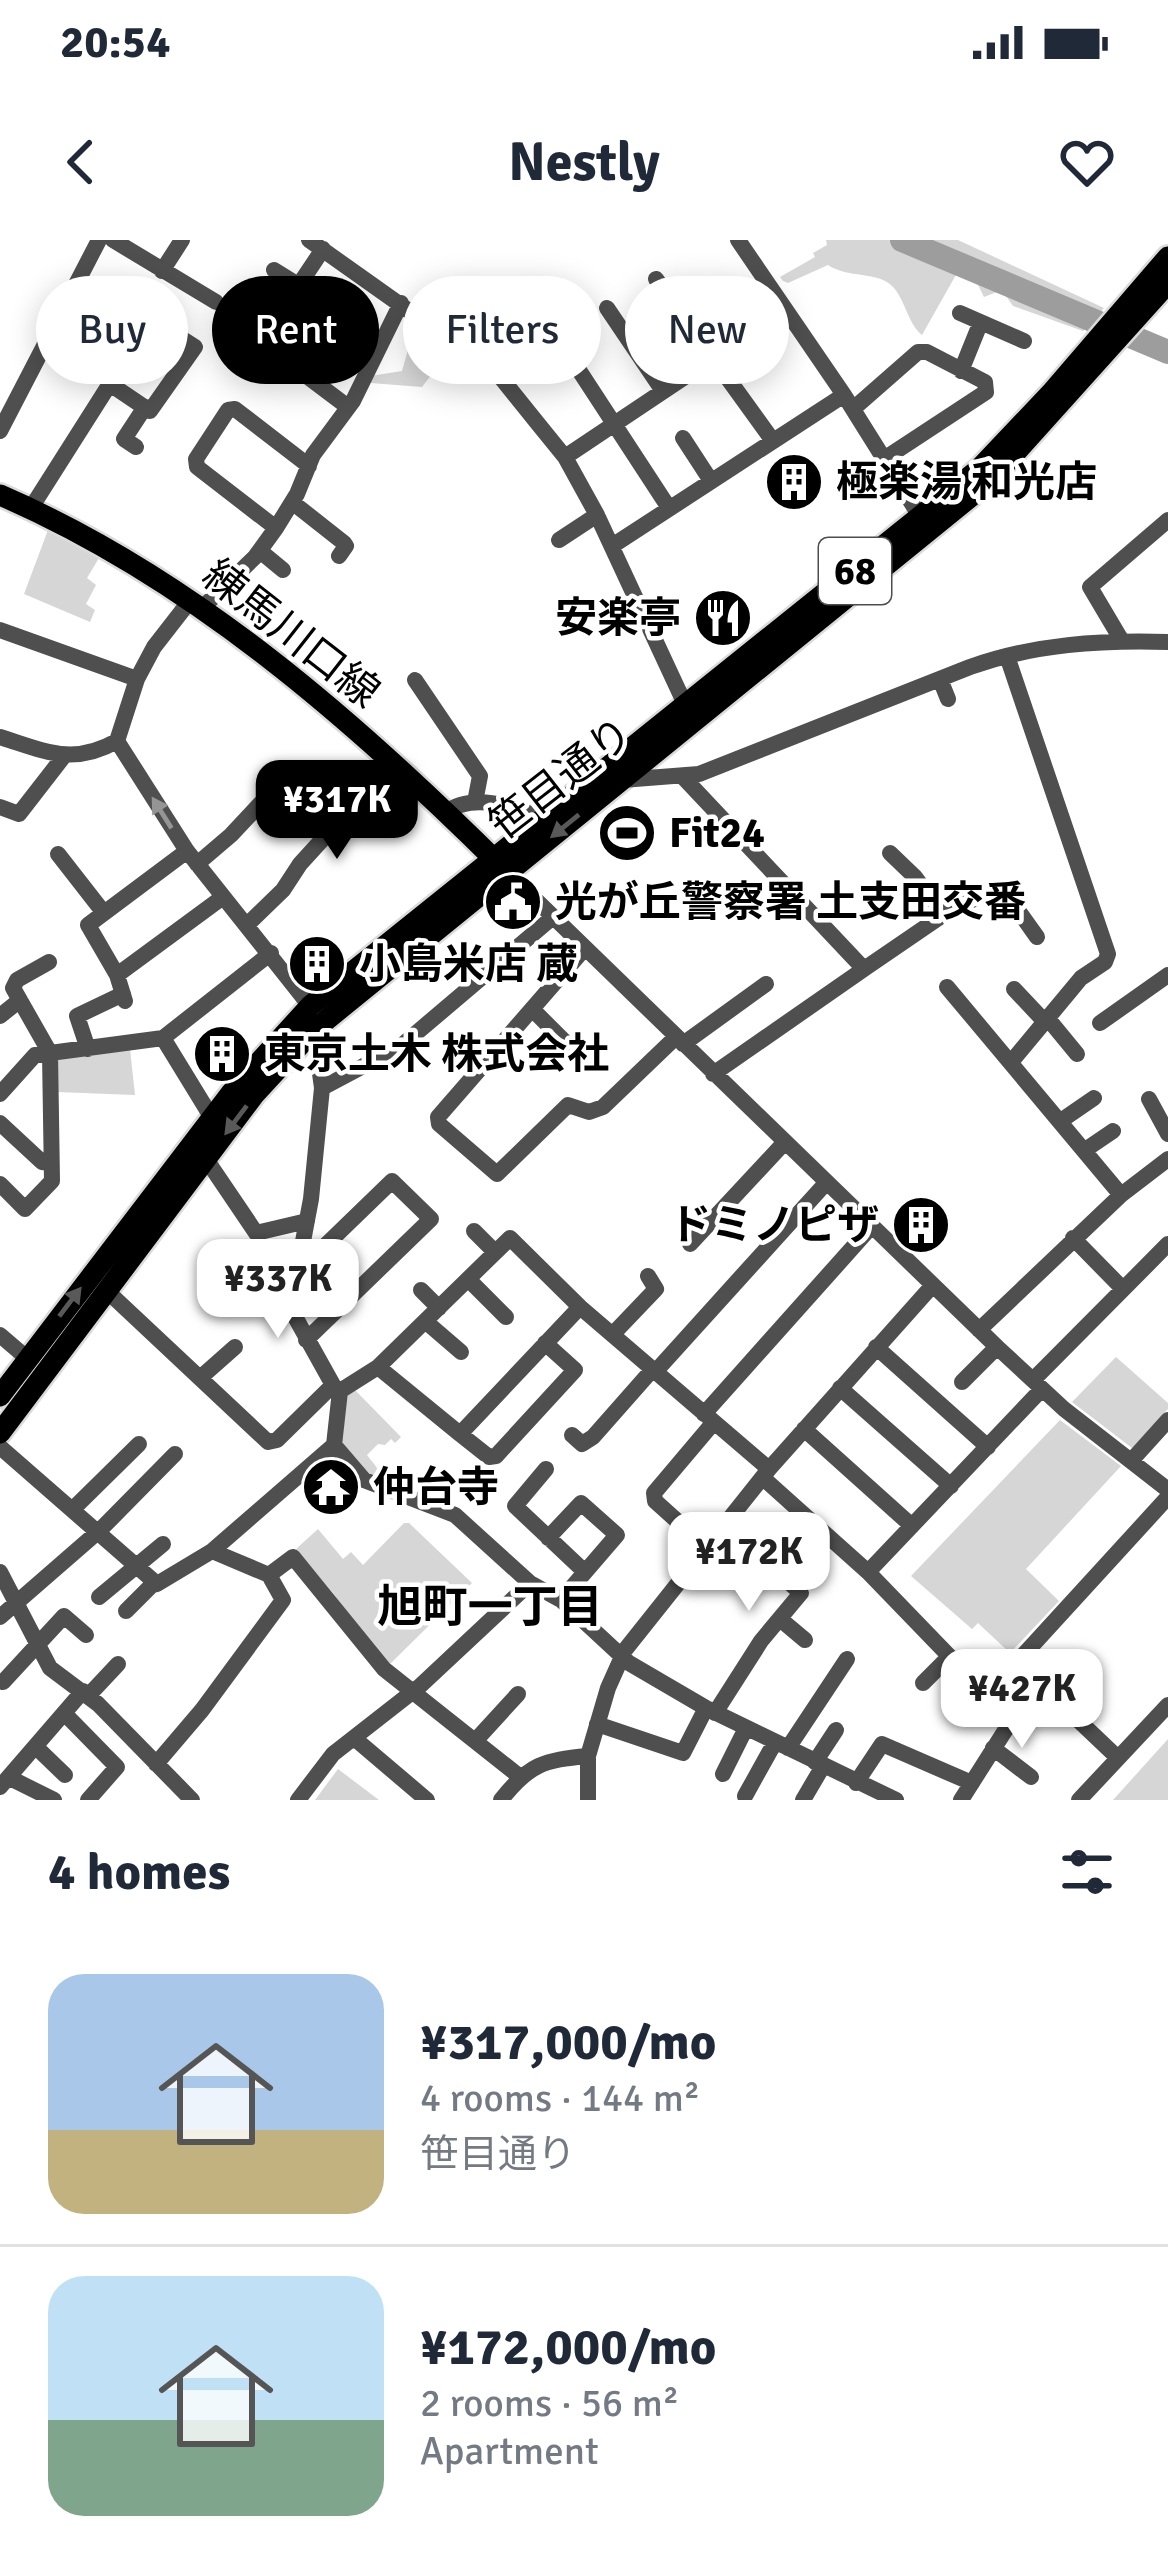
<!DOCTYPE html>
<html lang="en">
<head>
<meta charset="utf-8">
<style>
  :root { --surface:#fff; --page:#f6f6f7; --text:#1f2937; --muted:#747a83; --line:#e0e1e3; --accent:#000 }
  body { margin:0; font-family:Signika,"Noto Sans JP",sans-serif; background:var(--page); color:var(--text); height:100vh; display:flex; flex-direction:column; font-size:45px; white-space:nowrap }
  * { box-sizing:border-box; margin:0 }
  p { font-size:39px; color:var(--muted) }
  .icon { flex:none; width:66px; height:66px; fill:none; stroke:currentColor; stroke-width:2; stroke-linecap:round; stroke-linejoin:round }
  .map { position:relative; height:1560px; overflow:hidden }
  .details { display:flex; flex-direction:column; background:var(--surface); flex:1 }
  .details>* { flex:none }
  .banner { position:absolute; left:36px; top:36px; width:1098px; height:108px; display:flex; gap:24px }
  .price { position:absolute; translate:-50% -102px; padding:0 27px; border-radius:24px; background:#fff; color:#222; font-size:39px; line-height:78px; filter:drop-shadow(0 3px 6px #0008) }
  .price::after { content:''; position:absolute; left:50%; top:72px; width:36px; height:27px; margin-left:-18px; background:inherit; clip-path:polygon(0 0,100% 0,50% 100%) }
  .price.current { background:var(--accent); color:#fff }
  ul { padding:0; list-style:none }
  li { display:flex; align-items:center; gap:36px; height:300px; padding:0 48px }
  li+li { border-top:3px solid var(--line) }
  li span { display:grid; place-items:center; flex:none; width:336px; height:240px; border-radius:36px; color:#555 }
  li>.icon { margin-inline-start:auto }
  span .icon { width:144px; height:144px; fill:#fffc; stroke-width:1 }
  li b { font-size:51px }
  h2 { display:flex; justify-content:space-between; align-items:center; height:144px; padding:0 48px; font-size:51px }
  .tag { padding:0 42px; border-radius:54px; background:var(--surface); box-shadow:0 6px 30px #0003; font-size:42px; line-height:108px }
  .tag.current { background:var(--accent); color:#fff }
  .status { display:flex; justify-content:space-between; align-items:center; height:84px; padding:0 60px; background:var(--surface); direction:ltr }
  .status svg { height:33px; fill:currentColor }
  header { display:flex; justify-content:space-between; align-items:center; height:156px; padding:0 48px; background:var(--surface); font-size:54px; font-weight:800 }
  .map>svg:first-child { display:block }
</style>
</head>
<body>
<div class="status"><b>20:54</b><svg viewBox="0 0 49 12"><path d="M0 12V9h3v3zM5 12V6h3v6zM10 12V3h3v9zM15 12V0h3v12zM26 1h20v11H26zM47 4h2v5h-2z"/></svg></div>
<header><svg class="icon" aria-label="back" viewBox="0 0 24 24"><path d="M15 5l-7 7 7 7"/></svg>Nestly<svg class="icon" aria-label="heart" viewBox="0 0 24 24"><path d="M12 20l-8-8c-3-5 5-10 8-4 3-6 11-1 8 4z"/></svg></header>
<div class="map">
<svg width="1168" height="1560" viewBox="0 0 1168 1560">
  <rect width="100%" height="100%" fill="#fff"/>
  <!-- green -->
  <path fill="#d6d6d6" d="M826,0H958L1104,68L1083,91L1013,66L1006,56L997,52L984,57L977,43L957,33L922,95C905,82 905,49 883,40C867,33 844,36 828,25L788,43L783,41L780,37L815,17L813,13L827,5Z
    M425,103L432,109L438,104L467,126L459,136L452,131L449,134L435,130L422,147L371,143L370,136L402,131L409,106L420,111Z
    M48,290L99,318L87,338L96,345L86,364L95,370L90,382L24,354Z
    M130,809L135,855L57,852L58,816Z
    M1116,1117L1168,1163V1169L1132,1208L1072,1162Z
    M353,1148L401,1197L395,1203L391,1199L385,1205L378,1204L367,1215L385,1238L380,1243L373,1241L338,1203L343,1155Z
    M1060,1180L1121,1226L1026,1329L1059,1361L1010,1413L978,1383L972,1389L911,1336Z
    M404,1283H409L472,1343L387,1427L333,1353L296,1309L318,1289L343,1319L351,1312L363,1325Z
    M1168,1499V1560H1113Z
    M338,1529L379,1560H315Z"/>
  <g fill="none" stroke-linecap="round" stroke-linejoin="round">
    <!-- river -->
    <path stroke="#9d9d9d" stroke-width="24" d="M902,0L1168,112"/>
    <defs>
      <path id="major" d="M0,255C192,338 355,481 502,627
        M0,1156L231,853L310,766L979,229L1051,153L1168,17
        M0,1193L254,855L314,790L990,241L1168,43"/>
    </defs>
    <!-- major casing -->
    <use href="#major" stroke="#dbdbdb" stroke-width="26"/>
    <!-- minor -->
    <path stroke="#4f4f4f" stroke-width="16" d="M113,0L216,62
      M309,0L498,134L539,185L565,217L597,275L689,473
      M738,0L844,155L926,286
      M274,30L295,43L301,42L323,9
      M162,31L182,0
      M656,39L773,201
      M607,68L663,151
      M960,73L1024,101
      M267,86L263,103L348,167
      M556,95L669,268
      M961,131L980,84
      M853,169L918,112H927L985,142L986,152L884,219
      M0,191L99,0
      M683,198L711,241
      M136,207L124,199L145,167
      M565,217L713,118
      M292,262L344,303L346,306L339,316
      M31,268L151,79L195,107L150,171L110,144
      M276,288L197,227L196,219L228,170L235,169L309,226
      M559,300L597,275
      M612,306L844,155
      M260,311L283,330
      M200,370L255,317L276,288L297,254L313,215L353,161L401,63
      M0,390L137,439
      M1122,401L1090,347L1168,280
      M1007,416L1108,714L1105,722L1081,738L1012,821
      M940,439L948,459
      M415,440L480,536L475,562
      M0,497C45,511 73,526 117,501L137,439L154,407L189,362
      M117,501L187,611L310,766
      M683,537L864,729L713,834
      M622,540L699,534L970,427C1034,404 1101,400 1168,402
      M0,567L19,574L64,516
      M445,573C471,553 512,565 540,578
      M890,613L915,637L943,675
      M58,614L104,673
      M197,624L231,595L290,532
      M507,632L997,1107L1064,1169L1168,1250
      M247,685L283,650L300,624L391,524
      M585,708L438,877L439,884L497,934L568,865L589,872L603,867L676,797
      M864,729L943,675L984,654L1012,662L1037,697
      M117,735L223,657
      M947,747L1121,955
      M1014,749L1046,783
      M125,761L117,735L88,685L187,611
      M533,770L567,804
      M0,776L20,760
      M1049,780L1077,814
      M1100,783L1168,735
      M163,798L212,878
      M683,804L766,744
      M88,809L77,776L123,754
      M322,848L401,806L553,677
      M0,854L35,815L163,798L271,713
      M1149,859L1168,894
      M1062,880L1094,858
      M0,883L42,922L50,923
      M1085,910L1113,891
      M206,919L294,1049
      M0,944L25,969L52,941L50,813L13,748L17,740L49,722
      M474,991L495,1012
      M256,993L307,981
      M1073,998L1123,1049
      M690,1004L784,903
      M298,1032L392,941L431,979L306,1100
      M468,1039L506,1077
      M219,1048L265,1007
      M421,1050L439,1068
      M107,1051L268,1202L277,1200L333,1145
      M425,1081L461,1112
      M979,1090L1121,955L1168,919
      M613,1094L656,1049L648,1036
      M0,1095L28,1119
      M876,1107L988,1207
      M378,1127L460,1194L580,1067
      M656,1131L826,943
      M200,1138L235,1107
      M1033,1140L1168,1004
      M962,1142L997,1107
      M840,1148L951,1246
      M340,1151L378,1127L510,998L580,1067L769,1229
      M704,1174L871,987
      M804,1189L912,1286
      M460,1194L489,1217L496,1216L575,1130L545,1103
      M572,1195L582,1204L593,1197L653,1129
      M334,1205L364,1240L455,1275L530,1343L561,1360L629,1423L706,1468L896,1560
      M0,1207L157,1344L212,1311L334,1205L340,1151L333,1145L294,1075V1049L311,959L322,848L314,790
      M1131,1221L1168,1180
      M546,1229L515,1266L585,1332
      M763,1238L868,1332L1042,1149
      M73,1269L139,1204
      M548,1298L581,1263L617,1295L561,1360
      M706,1307L655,1261L654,1253L714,1182
      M212,1311L269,1335L293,1317L384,1429L519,1536
      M0,1332L50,1428L98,1464L192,1560
      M868,1332L1011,1480
      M99,1357L163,1304
      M126,1371L155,1342
      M0,1377L100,1290L175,1214
      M780,1379L805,1400
      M3,1442L64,1376L86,1395
      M923,1443L949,1417
      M88,1456L118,1424
      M715,1473L761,1401L801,1353L724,1285
      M66,1475L117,1527L88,1560
      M597,1484L683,1513L706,1468
      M354,1498L427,1560
      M476,1500L518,1454
      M37,1508L65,1535
      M788,1508L847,1419
      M993,1508L1031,1537
      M1118,1518L1017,1422L1168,1257
      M815,1522L836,1490
      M156,1524L202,1470L283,1360L269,1335
      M723,1534L746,1488
      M10,1538L54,1560
      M856,1543L882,1504L972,1543
      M0,1547L83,1451
      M745,1556L775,1502
      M298,1560L333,1514L420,1446L530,1343
      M501,1560C529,1524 544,1520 588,1516
      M588,1560V1516L608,1448L625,1410L769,1229L933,1045
      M803,1560L823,1526
      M961,1560L1041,1434
      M1079,1560L1168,1465"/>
    <!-- major -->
    <use href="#major" stroke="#000" stroke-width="21"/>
  </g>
  <!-- one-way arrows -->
  <defs><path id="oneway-solid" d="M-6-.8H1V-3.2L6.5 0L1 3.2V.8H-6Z" transform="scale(3)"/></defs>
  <use fill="#959595" href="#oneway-solid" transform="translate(162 573) rotate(-122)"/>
  <g fill="#595959">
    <use href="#oneway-solid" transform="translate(565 586) rotate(141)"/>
    <use href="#oneway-solid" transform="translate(236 880) rotate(127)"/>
    <use href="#oneway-solid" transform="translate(70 1062) rotate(-53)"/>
  </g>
  <!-- icons -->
  <defs>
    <symbol id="building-disc" viewBox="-11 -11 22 22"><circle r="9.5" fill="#000" stroke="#fff"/><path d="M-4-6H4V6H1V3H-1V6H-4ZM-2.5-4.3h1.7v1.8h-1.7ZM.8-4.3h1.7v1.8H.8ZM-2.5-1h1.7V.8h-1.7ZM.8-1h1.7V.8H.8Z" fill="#fff"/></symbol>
    <symbol id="restaurant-disc" viewBox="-11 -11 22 22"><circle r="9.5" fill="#000" stroke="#fff"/><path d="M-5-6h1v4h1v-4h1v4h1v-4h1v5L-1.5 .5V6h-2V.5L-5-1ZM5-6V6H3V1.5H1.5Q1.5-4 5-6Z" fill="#fff"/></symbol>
    <symbol id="stadium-disc" viewBox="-11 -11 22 22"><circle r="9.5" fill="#000" stroke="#fff"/><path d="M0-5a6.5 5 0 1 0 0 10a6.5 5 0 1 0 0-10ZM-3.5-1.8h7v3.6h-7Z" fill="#fff"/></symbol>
    <symbol id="civic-disc" viewBox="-11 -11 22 22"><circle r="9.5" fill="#000" stroke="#fff"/><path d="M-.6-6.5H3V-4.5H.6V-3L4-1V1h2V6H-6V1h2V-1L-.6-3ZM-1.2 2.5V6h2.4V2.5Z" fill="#fff"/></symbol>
    <symbol id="temple-disc" viewBox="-11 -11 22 22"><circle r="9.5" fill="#000" stroke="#fff"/><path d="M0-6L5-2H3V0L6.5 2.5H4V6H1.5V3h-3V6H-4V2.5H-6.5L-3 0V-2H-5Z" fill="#fff"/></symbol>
  </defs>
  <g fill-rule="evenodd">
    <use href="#building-disc" x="761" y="209" width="66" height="66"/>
    <use href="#restaurant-disc" x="690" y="345" width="66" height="66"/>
    <use href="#stadium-disc" x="594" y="560" width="66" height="66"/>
    <use href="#civic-disc" x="480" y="629" width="66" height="66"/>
    <use href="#building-disc" x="284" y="691" width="66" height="66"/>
    <use href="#building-disc" x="189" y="781" width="66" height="66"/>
    <use href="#building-disc" x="888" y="952" width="66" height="66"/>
    <use href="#temple-disc" x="298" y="1214" width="66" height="66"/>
  </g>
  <g text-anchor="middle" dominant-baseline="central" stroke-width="9" stroke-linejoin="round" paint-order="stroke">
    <!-- shield labels -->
    <rect fill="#fff" stroke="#4c4c4c" stroke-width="3" x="819" y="298" width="72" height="66" rx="9"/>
    <g font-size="39" font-weight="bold" fill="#000">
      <text x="855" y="331">68</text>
    </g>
    <!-- poi labels -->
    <g font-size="42" font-weight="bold" fill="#000" stroke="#fff" text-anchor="start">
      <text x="836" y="242">極楽湯 和光店</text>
      <text x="681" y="378" text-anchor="end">安楽亭</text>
      <text x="669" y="593">Fit24</text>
      <text x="555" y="662">光が丘警察署 土支田交番</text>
      <text x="359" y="724">小島米店 蔵</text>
      <text x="264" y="814">東京土木 株式会社</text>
      <text x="879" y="985" text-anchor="end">ドミノピザ</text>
      <text x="373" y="1247">仲台寺</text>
    </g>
    <!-- street labels -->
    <g font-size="42" fill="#000" stroke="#fff">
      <text transform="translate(291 394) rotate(38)">練馬川口線</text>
      <text transform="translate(561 539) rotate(-38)">笹目通り</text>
    </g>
    <!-- neighbourhood labels -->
    <g font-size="45" font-weight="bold" fill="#000" stroke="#fff">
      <text x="490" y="1367">旭町一丁目</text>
    </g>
  </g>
</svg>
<b class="price current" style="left:337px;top:622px">¥317K</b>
<b class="price" style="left:278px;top:1101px">¥337K</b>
<b class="price" style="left:749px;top:1374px">¥172K</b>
<b class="price" style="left:1022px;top:1511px">¥427K</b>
<div class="banner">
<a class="tag">Buy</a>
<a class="tag current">Rent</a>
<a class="tag">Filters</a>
<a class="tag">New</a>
</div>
</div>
<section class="details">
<h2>4 homes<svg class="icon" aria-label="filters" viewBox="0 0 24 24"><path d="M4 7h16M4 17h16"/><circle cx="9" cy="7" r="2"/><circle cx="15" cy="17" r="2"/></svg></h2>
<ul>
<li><span style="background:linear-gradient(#a9c7e8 65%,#c2b280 0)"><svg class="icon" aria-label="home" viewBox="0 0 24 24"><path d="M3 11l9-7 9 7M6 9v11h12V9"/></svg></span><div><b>¥317,000/mo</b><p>4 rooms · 144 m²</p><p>笹目通り</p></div></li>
<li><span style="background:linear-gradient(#bfe0f5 60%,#7fa58c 0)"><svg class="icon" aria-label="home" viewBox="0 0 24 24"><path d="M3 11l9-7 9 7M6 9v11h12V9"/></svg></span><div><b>¥172,000/mo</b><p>2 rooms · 56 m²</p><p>Apartment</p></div></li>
</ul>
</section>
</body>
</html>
